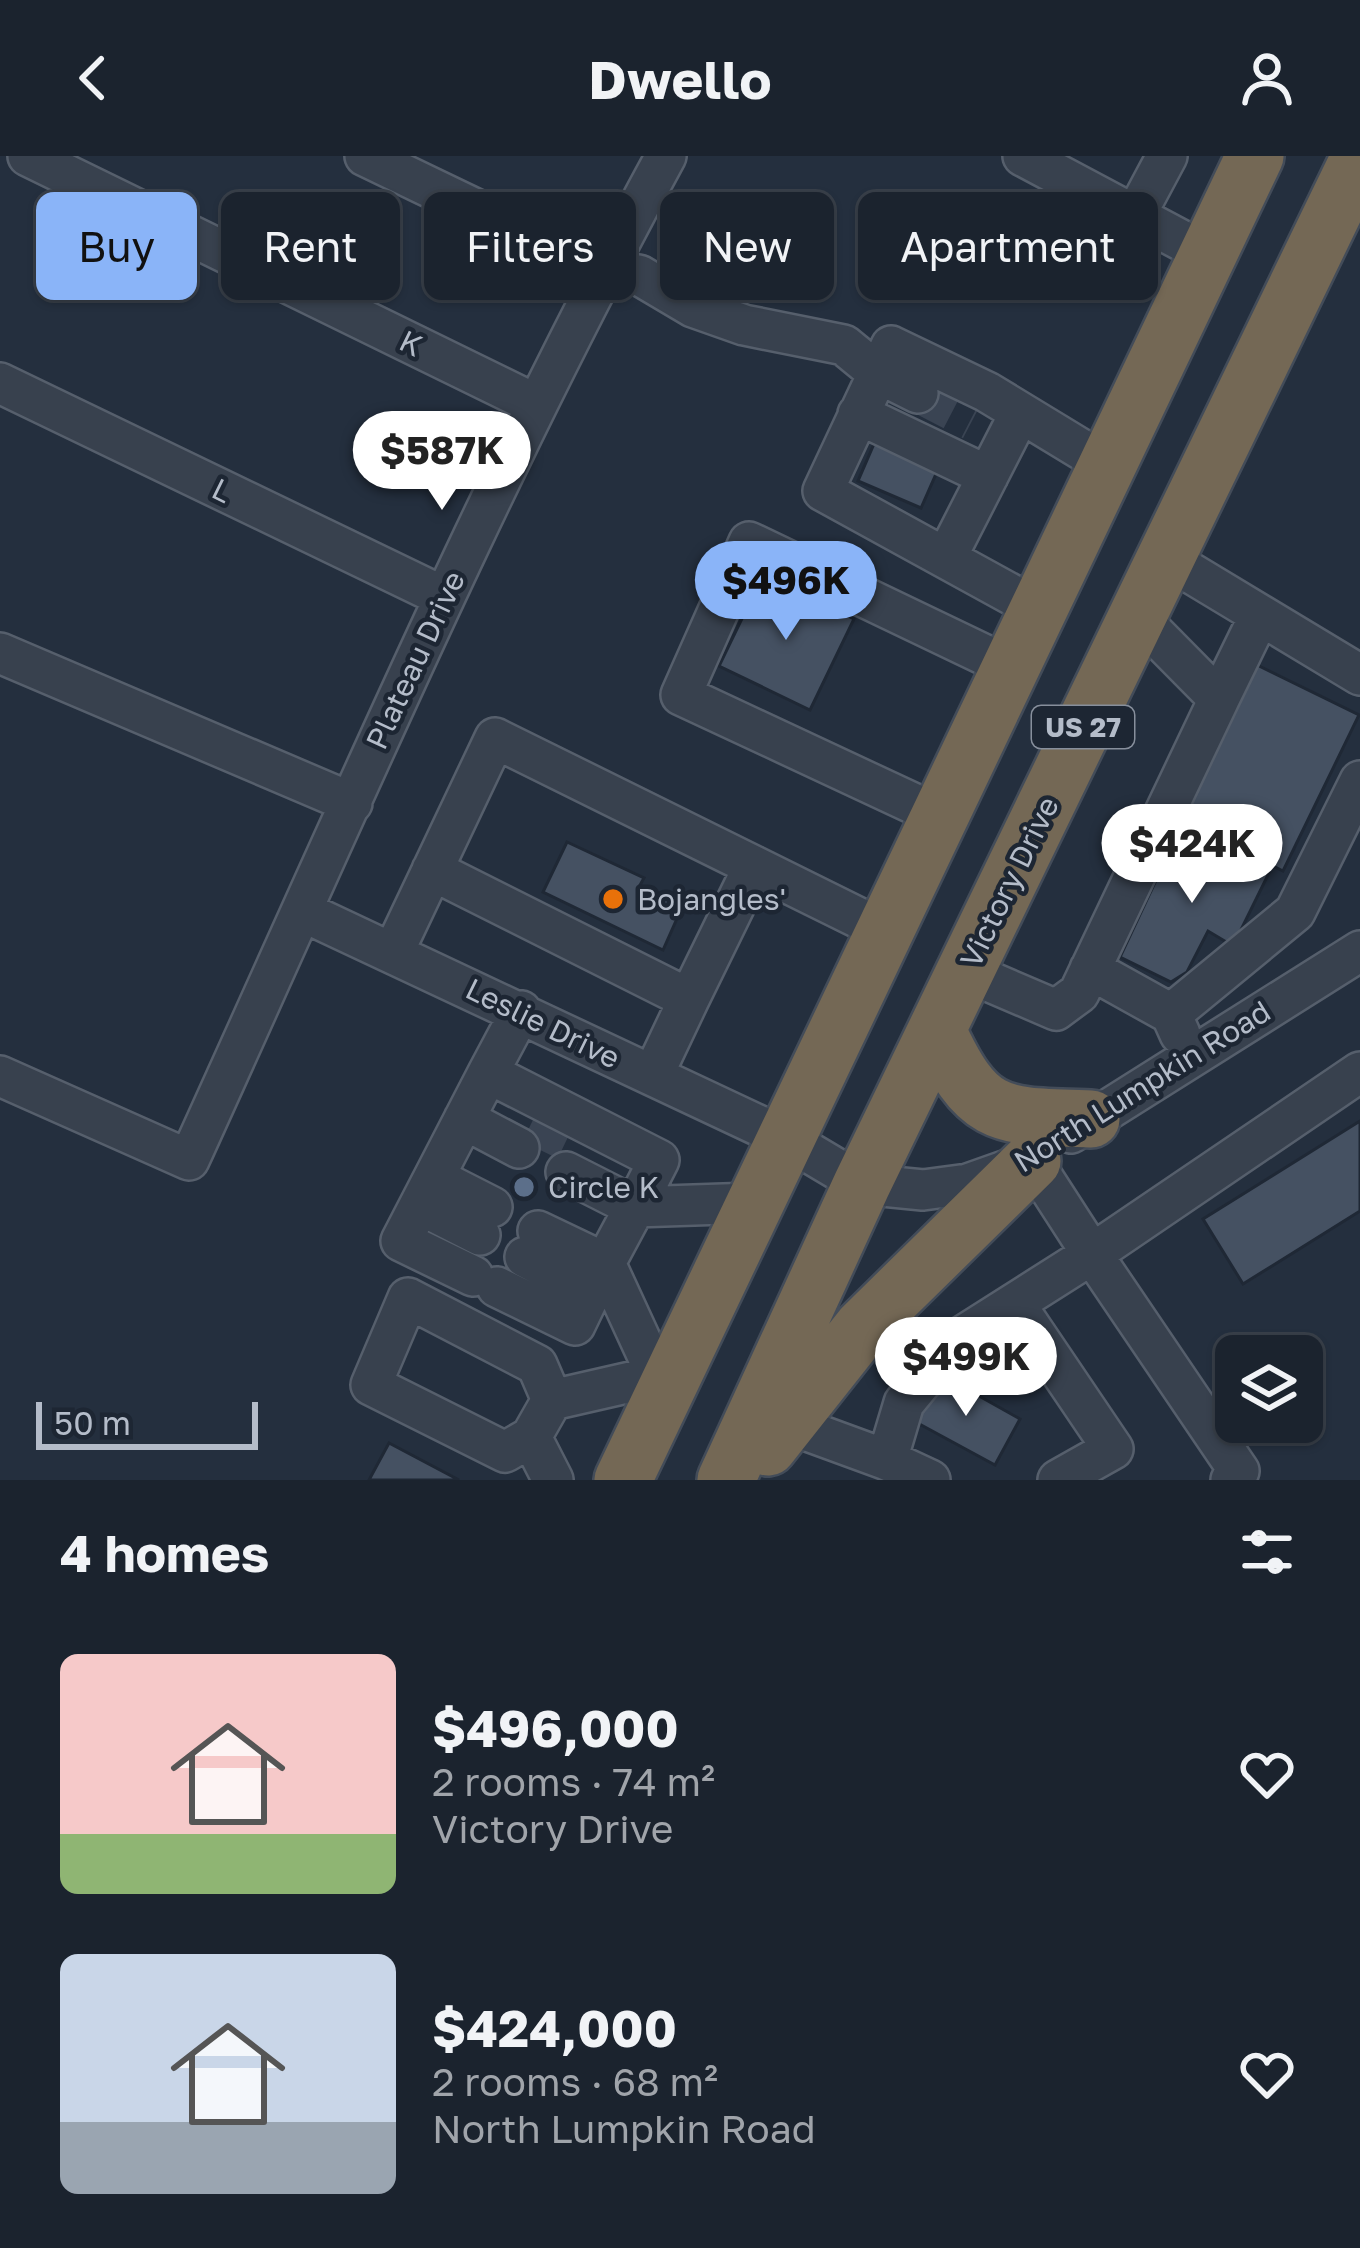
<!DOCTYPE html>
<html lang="en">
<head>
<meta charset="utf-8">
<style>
  :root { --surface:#1b232e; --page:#282f3a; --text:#f1f3f6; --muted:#a0a4aa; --line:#39404a; --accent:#8ab4f8 }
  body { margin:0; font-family:"Golos Text",sans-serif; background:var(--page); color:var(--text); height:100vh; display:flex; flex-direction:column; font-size:45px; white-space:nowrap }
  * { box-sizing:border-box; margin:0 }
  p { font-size:39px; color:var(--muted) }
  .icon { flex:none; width:66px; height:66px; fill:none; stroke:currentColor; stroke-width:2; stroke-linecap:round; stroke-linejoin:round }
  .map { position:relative; height:1324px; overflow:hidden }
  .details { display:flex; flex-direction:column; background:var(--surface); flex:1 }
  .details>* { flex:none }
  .guide { position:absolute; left:36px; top:36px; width:1290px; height:108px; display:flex; gap:24px }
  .buttons { position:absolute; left:1215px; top:1179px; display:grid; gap:24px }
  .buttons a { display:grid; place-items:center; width:108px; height:108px; border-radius:18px; background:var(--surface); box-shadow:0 3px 9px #0004,0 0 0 3px var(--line); font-size:60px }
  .scale { position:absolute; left:36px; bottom:30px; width:222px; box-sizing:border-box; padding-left:12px; border:6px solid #b4bcc9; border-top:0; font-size:33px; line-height:42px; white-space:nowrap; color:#b4bcc9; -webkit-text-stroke:9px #1d2633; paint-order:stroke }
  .price { position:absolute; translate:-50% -102px; padding:0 27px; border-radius:42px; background:#fff; color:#222; font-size:39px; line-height:78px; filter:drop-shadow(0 3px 6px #0008) }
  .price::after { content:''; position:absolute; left:50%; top:72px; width:36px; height:27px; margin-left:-18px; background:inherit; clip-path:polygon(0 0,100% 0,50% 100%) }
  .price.active { background:var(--accent); color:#111 }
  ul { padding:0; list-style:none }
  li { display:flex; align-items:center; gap:36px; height:300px; padding:0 60px }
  li span { display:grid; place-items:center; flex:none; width:336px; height:240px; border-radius:18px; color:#555 }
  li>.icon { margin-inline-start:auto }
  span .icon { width:144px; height:144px; fill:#fffc; stroke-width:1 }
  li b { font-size:51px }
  h2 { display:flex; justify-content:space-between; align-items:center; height:144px; padding:0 60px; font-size:51px }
  .chip { padding:0 42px; border-radius:18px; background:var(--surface); box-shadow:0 3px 9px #0004,0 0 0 3px var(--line); font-size:42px; line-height:108px }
  .chip.active { background:var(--accent); color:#111 }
  header { display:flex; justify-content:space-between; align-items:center; height:156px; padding:0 60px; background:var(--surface); font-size:54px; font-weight:700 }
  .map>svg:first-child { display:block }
</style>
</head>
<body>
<header><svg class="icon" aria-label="back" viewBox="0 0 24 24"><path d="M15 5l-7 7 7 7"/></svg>Dwello<svg class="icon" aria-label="person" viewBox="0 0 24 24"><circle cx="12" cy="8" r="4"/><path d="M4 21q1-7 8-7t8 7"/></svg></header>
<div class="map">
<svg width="1360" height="1324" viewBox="0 0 1360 1324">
  <rect width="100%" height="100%" fill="#242f3e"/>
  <!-- building -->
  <path fill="#455162" stroke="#1f2835" stroke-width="3" d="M880,274L943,302L921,352L858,325Z
    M763,419L854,463L810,554L719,510Z
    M1253,507L1359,559L1283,715L1177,662Z
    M1180,673L1269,717L1233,790L1208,775L1187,816L1171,826L1120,801Z
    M567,686L644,722L640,729L683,749L663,794L543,736Z
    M1360,965V1055L1243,1128L1203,1063Z
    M938,1217L1020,1263L995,1309L912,1264Z
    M389,1287L459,1324H369Z"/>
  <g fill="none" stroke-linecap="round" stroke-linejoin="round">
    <!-- minor-tunnel -->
    <path stroke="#3a4453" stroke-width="39" stroke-dasharray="39 20" stroke-linecap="butt" d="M918,237L972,265
      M531,968L581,992"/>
    <defs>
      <path id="minor" d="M28,0L535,248
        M365,0L604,115L639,119L693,151L744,169L844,189L878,217L918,237
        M1023,0L1207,98
        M1135,60L1167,0
        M0,227L444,441
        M858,258L988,320
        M946,402L1019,259
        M1166,402L1360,519
        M1038,453L823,335L891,190L987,236L1107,309
        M0,497L352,647
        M1219,543L1260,459
        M938,659L681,539L749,386L1010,511
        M432,714L689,843L653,919
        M302,755L783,981L862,1028L923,1034L968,1028L1016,1011
        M393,797L495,582L883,774
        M1090,813L1171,858L1180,878
        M965,815L1056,854L1079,837L1219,543L1137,460
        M689,843L754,710
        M1171,858L1295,756L1360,625
        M488,917L521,855
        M0,920L189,1004C343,666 488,326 666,0
        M464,963L519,992
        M1071,977L1360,795
        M1032,1005L1092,1098L1360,916
        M435,1022L492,1051
        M421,1049L480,1079
        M525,1101L591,1135
        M473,1120L401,1085L488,917L659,1004L635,1051L566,1016
        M497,1131L575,1169L605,1107L538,1075
        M1015,1148L1113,1293L1058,1324
        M672,1227L657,1220L605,1107L635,1051L753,1047
        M786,1267L887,1304L904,1247L955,1185L1092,1098L1239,1315L1231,1324
        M531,1281L505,1296L371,1229L408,1142L537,1209L552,1244
        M887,1304L930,1324
        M553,1324L531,1281L552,1244L657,1220"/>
      <path id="highway" d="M937,874C978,964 999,960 1091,963
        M768,1291L863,1171L1032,1005
        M623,1324L1255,0
        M726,1324L862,1028L1360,1"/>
    </defs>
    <!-- minor casing -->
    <use href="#minor" stroke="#565f6c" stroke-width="44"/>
    <!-- highway casing -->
    <use href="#highway" stroke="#434c59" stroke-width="62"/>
    <!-- minor -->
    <use href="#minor" stroke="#38414e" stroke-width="39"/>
    <!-- highway -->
    <use href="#highway" stroke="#746855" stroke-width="57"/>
  </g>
  <!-- markers -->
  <circle fill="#e8710a" stroke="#1d2633" stroke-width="4.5" cx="613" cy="743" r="12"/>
  <circle fill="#5c6f8a" stroke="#1d2633" stroke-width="4.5" cx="524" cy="1031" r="12"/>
  <g text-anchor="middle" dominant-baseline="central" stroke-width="9" stroke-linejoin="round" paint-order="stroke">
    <!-- shield labels -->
    <rect fill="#1d2633" stroke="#878f9c" stroke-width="3" x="1032" y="550" width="102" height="42" rx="9"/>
    <g font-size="27" font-weight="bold" fill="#b4bcc9">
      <text x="1083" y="571">US 27</text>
    </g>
    <!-- street labels -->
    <g font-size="30" fill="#b4bcc9" stroke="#1d2633">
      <text transform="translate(411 187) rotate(26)">K</text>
      <text transform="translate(222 334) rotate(26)">L</text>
      <text transform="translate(415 504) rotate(-65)">Plateau Drive</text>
      <text transform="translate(1009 726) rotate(-64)">Victory Drive</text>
      <text transform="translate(543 867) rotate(26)">Leslie Drive</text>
      <text transform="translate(1142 930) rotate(-32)">North Lumpkin Road</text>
    </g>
    <!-- poi labels -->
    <g font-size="30" fill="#b4bcc9" stroke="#1d2633" text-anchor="start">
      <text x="637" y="743">Bojangles'</text>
      <text x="548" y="1031">Circle K</text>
    </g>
  </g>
</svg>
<div class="buttons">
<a><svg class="icon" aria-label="layers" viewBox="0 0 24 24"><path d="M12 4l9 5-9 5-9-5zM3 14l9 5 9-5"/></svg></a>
</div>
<div class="scale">50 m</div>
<b class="price" style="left:442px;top:357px">$587K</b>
<b class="price active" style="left:786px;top:487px">$496K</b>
<b class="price" style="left:1192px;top:750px">$424K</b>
<b class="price" style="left:966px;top:1263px">$499K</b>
<div class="guide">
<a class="chip active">Buy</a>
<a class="chip">Rent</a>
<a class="chip">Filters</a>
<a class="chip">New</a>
<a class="chip">Apartment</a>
</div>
</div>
<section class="details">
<h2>4 homes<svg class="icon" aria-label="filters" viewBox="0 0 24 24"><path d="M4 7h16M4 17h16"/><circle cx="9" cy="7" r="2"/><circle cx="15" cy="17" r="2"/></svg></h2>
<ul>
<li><span style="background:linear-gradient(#f6c9c9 75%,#8fb573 0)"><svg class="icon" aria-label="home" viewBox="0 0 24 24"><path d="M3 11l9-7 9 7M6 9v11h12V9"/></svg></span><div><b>$496,000</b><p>2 rooms · 74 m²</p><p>Victory Drive</p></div><svg class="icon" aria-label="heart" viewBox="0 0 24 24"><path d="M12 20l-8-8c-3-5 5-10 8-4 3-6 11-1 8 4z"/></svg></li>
<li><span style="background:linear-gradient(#c9d6e8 70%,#9aa5b1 0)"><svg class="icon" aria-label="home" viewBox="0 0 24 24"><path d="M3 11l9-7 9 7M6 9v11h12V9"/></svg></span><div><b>$424,000</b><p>2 rooms · 68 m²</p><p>North Lumpkin Road</p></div><svg class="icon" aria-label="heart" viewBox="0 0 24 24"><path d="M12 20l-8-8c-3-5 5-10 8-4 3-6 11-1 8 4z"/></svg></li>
</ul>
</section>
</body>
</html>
